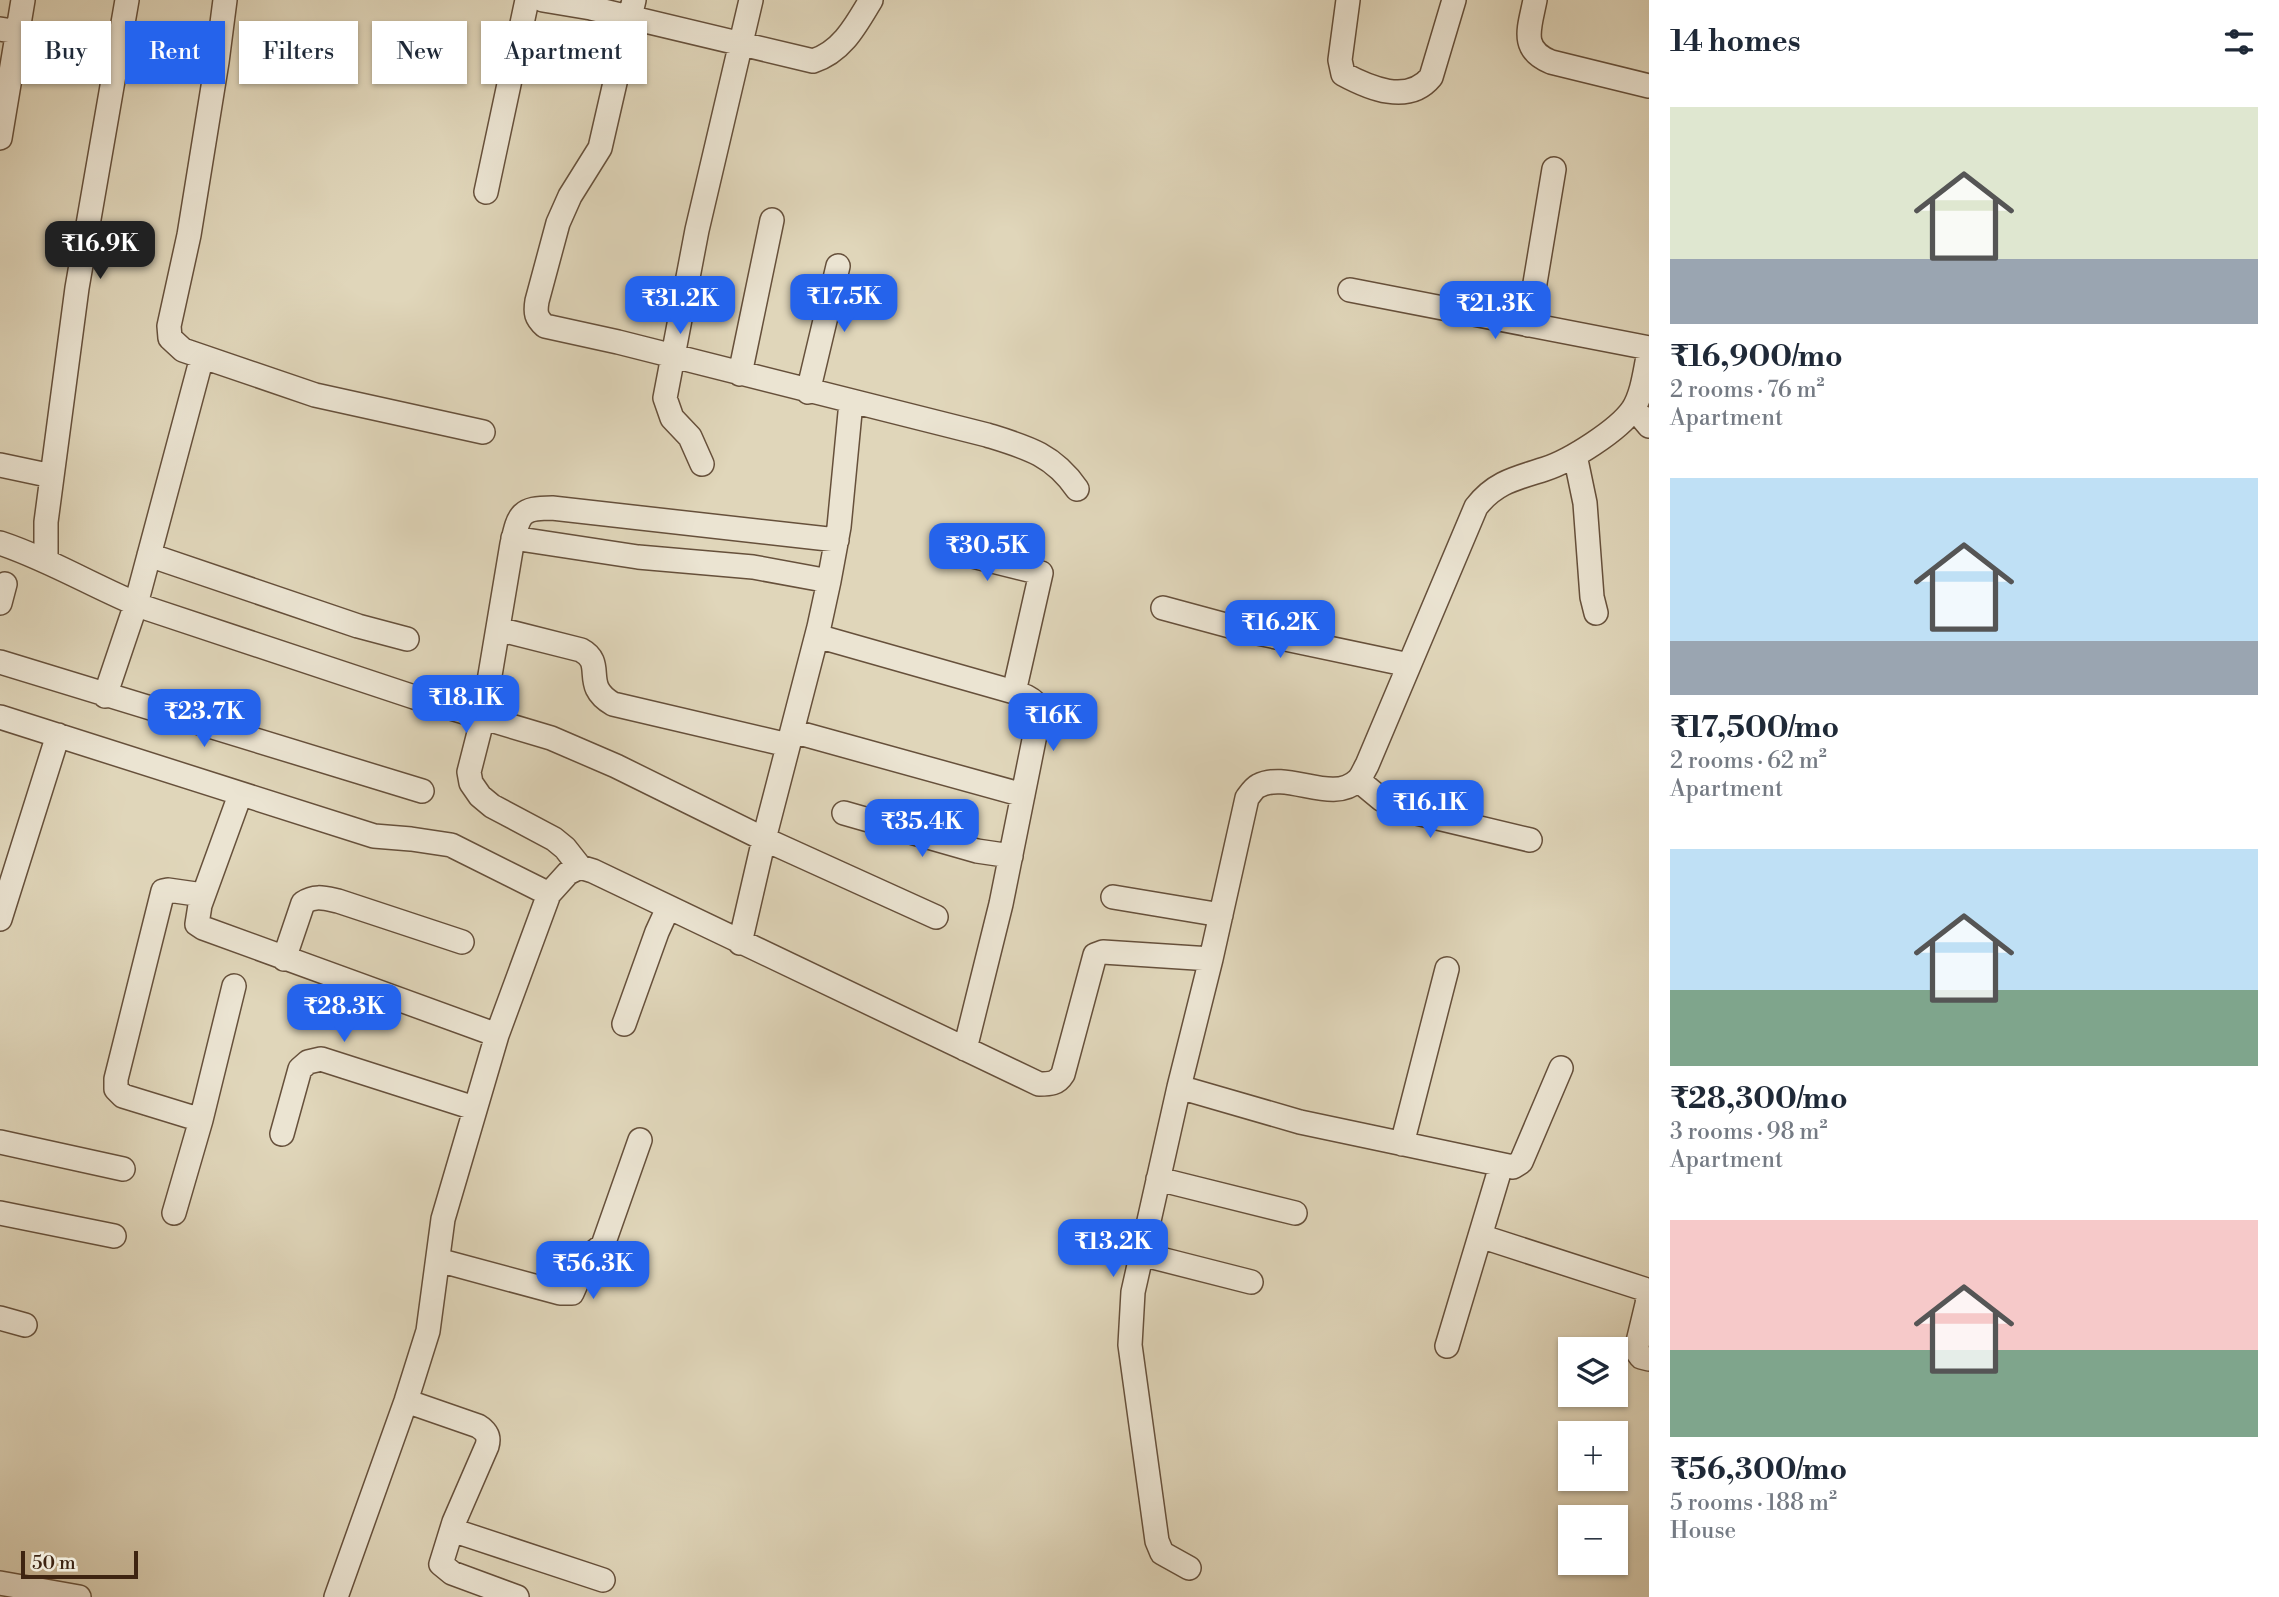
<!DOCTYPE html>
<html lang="en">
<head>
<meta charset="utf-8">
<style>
  :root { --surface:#fff; --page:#f2f2f3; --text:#1f2937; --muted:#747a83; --accent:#2563eb }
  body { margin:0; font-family:"Libre Bodoni",serif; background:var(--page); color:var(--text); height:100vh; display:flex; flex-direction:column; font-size:26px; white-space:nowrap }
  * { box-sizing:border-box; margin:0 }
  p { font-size:23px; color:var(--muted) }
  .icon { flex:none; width:38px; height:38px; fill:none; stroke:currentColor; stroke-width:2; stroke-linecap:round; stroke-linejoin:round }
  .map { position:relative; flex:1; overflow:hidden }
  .details { display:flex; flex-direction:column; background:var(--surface); width:630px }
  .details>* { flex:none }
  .guide { position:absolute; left:21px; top:21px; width:665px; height:63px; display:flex; gap:14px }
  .fabs { position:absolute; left:1558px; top:1337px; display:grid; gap:14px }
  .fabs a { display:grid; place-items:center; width:70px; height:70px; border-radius:0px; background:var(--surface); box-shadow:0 2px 5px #0004; font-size:35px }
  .scale { position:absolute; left:21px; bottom:18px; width:117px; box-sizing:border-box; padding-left:7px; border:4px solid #3e2411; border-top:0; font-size:19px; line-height:24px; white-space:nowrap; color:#3e2411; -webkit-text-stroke:5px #ebe4d2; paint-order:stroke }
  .price { position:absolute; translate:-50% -60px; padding:0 16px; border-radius:14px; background:var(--accent); color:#fff; font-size:23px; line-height:46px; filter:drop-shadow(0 2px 4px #0008) }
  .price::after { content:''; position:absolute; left:50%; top:42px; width:21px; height:16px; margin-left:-10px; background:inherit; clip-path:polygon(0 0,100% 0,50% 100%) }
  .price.current { background:#222; color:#fff }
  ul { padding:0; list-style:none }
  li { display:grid; align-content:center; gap:14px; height:371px; padding:0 21px }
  li span { display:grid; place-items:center; height:217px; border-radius:0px; color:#555 }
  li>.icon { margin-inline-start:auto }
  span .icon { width:126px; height:126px; fill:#fffc; stroke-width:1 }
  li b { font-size:30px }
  h2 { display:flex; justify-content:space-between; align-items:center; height:84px; padding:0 21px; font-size:30px }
  .pill { padding:0 24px; border-radius:0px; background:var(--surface); box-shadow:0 2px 5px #0004; font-size:24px; line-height:63px }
  .pill.current { background:var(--accent); color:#fff }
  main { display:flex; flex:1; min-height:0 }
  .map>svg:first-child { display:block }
</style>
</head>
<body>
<main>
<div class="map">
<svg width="1649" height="1597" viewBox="0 0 1649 1597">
  <rect width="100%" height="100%" fill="#e0d6ba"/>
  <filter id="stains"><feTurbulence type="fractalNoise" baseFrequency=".00286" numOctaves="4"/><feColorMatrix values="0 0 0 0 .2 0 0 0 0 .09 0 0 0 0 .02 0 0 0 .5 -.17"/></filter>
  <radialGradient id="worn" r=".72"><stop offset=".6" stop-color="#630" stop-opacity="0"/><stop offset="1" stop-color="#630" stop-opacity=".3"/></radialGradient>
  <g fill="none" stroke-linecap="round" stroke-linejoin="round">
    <defs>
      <path id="minor" d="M543,0L591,8L813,61C842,52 856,25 871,0
        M634,0L600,148L570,196L558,223L537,301C535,313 536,318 545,326L618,342L987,435C1026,447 1053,454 1077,489
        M1348,0L1340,60L1343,74C1369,88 1408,105 1431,77L1454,0
        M1535,0C1530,27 1519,49 1551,62L1649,86
        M0,29L217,62L225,0
        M217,62L189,235L169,326L170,338L183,350L315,395L483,432
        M0,138L23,0
        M486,192L527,0
        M1350,290L1649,348
        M1528,325L1554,169
        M740,374L772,220
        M808,392L838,266
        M1634,408L1649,426
        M1575,455L1585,503L1592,597L1596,613
        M702,464L690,437L672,418L665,398L697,230L751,0
        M0,465L52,476
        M513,538L638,557L753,567L829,581
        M0,543C51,560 96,588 146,608L414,697L551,738L616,766L764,839L936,917
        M944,549L1041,573L1014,692
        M149,555L358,626L407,639
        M46,560V522L77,288L127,0
        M0,603L5,584
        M1163,608L1248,631L1409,665
        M498,629L581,650C607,664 580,685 613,704L788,745
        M817,636L1014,692C1032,699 1038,699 1038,720L1001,904L965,1049
        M0,662L422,791
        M105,696L136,604L202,357
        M0,717L374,836L411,839L451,845L549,894
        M792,731L1023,795
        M1358,780L1381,799L1400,809L1530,840
        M240,795L200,905L197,924L203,928L497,1035
        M844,813L977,851L1011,856
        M580,867L565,848L554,839L492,806L480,796L471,783L469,772L483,717L512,544C519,514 520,508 552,508L837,540
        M1113,897L1221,915
        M0,919L58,735
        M740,943L764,839L819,627L829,581L839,527L851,402
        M284,959L303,903C315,895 324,898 338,901L462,942
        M624,1024L657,932L668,908
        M1179,1087L1300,1122L1513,1167L1521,1162L1561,1068
        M201,1120L123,1096L116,1089V1079L163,891L168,890L203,895
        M282,1134L300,1069L308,1062L321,1059L474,1108
        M0,1142L123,1169
        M1402,1144L1447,969
        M1158,1179L1295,1213
        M0,1213L114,1236
        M174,1213L201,1120L234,986
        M1480,1236L1644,1289L1648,1300L1636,1350L1641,1357L1649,1359
        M1141,1254L1251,1282
        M438,1260L560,1293H572L588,1257L603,1245L640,1140
        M0,1318L25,1325
        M1447,1346L1501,1166
        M406,1401L478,1426C486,1431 490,1436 487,1446L454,1522L441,1564L452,1573L517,1597
        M452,1530L603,1580
        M1189,1568L1162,1553L1157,1541L1130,1345L1133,1292L1179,1087L1211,959
        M0,1583L79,1597
        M336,1597L406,1401L428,1331L443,1219L497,1035L549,894L568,873L580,867L593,871L1039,1084C1050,1084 1057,1084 1063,1074L1095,955L1103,952L1211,959L1247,798C1250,794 1254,788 1258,786C1288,770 1332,805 1358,780C1362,776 1364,770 1367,765L1476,507C1495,482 1517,478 1545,469C1570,461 1619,430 1633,409C1643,393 1645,370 1649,352"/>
    </defs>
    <!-- minor casing -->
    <use href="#minor" stroke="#66503b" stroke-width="26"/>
    <!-- minor -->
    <use href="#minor" stroke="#ebe4d2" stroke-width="23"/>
  </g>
  <rect width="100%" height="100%" filter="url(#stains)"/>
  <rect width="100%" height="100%" fill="url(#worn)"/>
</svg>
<div class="fabs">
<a><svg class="icon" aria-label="layers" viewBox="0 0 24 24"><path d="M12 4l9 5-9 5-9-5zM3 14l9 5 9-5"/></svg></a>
<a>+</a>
<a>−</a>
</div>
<div class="scale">50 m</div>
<b class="price current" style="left:100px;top:281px">₹16.9K</b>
<b class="price" style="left:844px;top:334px">₹17.5K</b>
<b class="price" style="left:680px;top:336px">₹31.2K</b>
<b class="price" style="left:1495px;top:341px">₹21.3K</b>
<b class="price" style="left:987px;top:583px">₹30.5K</b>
<b class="price" style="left:1280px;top:660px">₹16.2K</b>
<b class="price" style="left:466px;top:735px">₹18.1K</b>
<b class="price" style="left:204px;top:749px">₹23.7K</b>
<b class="price" style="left:1053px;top:753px">₹16K</b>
<b class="price" style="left:1430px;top:840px">₹16.1K</b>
<b class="price" style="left:922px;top:859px">₹35.4K</b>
<b class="price" style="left:344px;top:1044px">₹28.3K</b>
<b class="price" style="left:1113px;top:1279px">₹13.2K</b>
<b class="price" style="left:593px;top:1301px">₹56.3K</b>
<div class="guide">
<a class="pill">Buy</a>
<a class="pill current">Rent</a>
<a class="pill">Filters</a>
<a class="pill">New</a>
<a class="pill">Apartment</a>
</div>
</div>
<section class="details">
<h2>14 homes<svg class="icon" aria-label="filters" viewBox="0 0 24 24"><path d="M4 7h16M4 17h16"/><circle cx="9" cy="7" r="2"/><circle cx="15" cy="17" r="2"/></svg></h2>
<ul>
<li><span style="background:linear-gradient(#dfe7d0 70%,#9aa5b1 0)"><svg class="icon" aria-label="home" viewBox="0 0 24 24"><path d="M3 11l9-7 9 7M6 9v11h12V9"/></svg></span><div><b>₹16,900/mo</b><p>2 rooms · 76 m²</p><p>Apartment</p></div></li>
<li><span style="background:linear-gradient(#bfe0f5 75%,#9aa5b1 0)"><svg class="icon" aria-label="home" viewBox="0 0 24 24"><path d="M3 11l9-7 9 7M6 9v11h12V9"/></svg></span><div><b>₹17,500/mo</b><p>2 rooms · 62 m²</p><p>Apartment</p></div></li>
<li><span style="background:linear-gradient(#bfe0f5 65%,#7fa58c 0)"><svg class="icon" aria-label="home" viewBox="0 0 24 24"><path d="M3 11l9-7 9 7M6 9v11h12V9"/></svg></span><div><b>₹28,300/mo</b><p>3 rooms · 98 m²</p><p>Apartment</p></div></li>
<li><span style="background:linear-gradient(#f6c9c9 60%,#7fa58c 0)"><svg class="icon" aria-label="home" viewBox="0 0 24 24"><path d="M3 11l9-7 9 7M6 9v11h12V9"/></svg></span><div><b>₹56,300/mo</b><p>5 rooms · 188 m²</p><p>House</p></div></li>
</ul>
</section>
</main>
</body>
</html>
